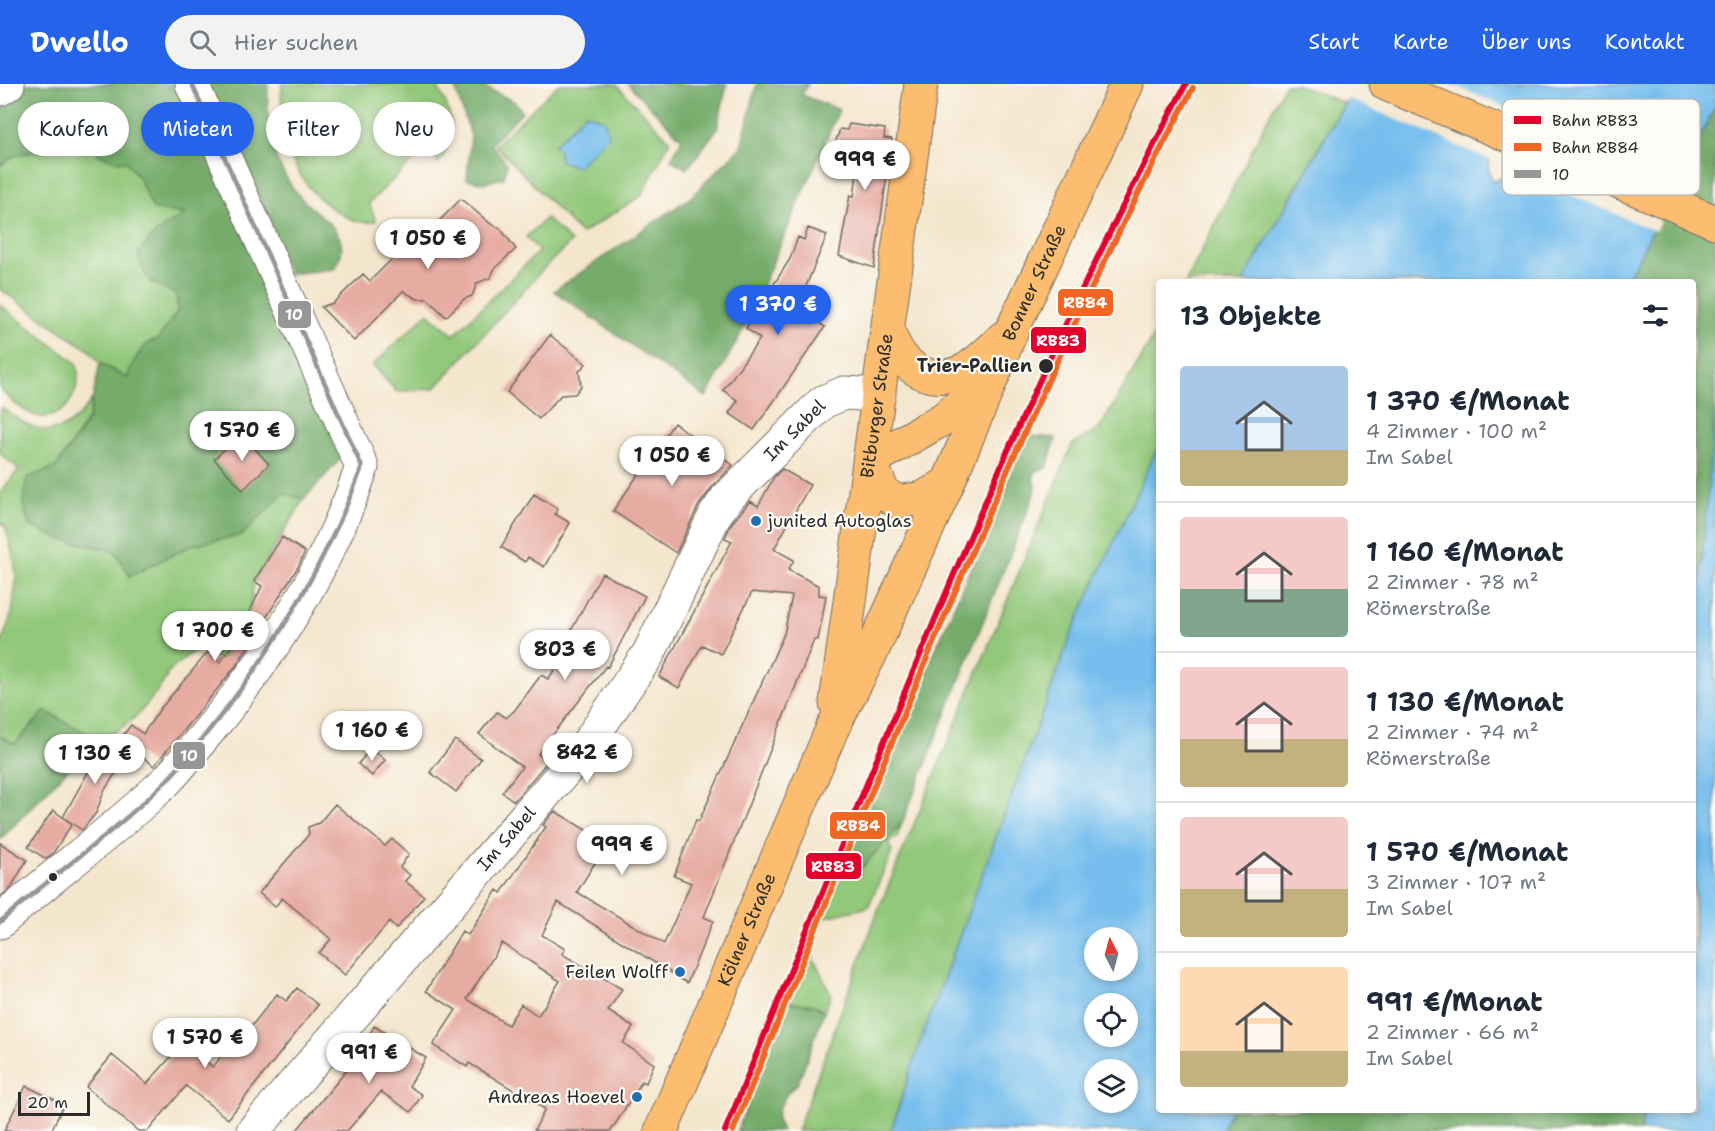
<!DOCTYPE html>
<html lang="de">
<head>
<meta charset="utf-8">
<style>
  :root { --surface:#fff; --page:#f2f2f3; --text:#1f2937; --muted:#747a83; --line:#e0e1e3; --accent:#2563eb }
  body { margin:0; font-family:"Shantell Sans",sans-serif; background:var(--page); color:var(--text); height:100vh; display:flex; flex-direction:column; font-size:22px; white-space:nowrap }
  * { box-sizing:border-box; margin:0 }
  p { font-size:20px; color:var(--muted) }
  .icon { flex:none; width:33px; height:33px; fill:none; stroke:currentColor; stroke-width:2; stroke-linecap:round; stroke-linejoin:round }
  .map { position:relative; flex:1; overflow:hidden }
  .details { position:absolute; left:1156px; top:195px; width:540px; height:834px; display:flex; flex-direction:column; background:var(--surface); border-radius:6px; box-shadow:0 3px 9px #0003 }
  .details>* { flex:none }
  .guide { position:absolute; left:18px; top:18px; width:570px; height:54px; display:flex; gap:12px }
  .needle { width:39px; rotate:354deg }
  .buttons { position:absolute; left:1084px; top:843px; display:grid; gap:12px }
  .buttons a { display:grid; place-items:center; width:54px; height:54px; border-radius:50%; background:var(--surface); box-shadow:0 3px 9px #0003; font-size:30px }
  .scale { position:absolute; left:18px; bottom:15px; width:72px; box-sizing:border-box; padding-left:6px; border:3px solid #2b2b2b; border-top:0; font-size:16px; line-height:21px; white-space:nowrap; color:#2b2b2b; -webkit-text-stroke:4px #fdfcf7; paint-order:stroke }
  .price { position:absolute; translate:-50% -51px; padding:0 14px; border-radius:21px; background:#fff; color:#222; font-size:20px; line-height:39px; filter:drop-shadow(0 2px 3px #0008) }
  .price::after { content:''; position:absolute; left:50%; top:36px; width:18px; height:14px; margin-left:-9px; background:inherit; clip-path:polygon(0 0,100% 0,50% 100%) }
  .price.selected { background:var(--accent); color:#fff }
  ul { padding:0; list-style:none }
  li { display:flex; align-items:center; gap:18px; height:150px; padding:0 24px }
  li+li { border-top:2px solid var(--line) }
  li span { display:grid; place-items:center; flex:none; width:168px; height:120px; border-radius:6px; color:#555 }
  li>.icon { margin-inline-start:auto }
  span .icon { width:72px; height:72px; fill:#fffc; stroke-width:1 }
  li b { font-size:26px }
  h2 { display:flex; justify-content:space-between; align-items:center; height:72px; padding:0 24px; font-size:26px }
  .chip { padding:0 21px; border-radius:27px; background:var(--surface); box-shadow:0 3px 9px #0003; font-size:21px; line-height:54px }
  .chip.selected { background:var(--accent); color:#fff }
  header { display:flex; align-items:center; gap:36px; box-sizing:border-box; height:84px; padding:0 30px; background:var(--accent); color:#fff }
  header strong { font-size:28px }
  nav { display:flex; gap:33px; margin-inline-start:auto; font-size:21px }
  .search { width:420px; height:54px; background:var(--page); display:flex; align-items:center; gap:15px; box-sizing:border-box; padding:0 21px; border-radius:33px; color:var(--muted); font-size:22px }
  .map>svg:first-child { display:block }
</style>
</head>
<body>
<header>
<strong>Dwello</strong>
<div class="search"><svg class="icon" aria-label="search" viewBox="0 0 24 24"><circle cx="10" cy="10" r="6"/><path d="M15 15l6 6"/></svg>Hier suchen</div>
<nav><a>Start</a><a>Karte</a><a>Über uns</a><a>Kontakt</a></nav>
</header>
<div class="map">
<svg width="1715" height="1047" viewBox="0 0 1715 1047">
  <rect width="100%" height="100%" fill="#fdfcf7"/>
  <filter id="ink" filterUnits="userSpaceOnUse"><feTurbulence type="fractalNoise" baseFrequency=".0167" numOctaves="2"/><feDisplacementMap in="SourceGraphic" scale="12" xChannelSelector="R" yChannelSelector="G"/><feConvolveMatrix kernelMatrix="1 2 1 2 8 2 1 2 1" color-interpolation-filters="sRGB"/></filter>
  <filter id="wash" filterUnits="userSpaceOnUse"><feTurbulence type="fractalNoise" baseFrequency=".008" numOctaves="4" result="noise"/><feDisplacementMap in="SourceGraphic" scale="24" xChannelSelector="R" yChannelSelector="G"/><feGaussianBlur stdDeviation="1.35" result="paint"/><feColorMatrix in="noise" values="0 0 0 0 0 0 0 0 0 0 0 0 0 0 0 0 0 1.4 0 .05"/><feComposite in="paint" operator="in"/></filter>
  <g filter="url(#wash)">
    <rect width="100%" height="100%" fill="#f4e6cd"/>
    <!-- green -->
    <path fill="#92c87a" stroke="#5e7a52" stroke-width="1.5" d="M282,0H436C453,30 460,51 438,79L428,62L369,119L376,137C360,141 349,135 336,127C292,100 278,49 282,0Z
      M559,0H616L670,57L641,112L581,150L495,61Z
      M1285,0H1296L1344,19L1243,198H1186Z
      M86,45L117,77L126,76L139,94L153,125L185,130L154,150L150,198L177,210V228L158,256L151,257L127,294L100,279L90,267L0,205V82L13,72L44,66Z
      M546,134L571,158L547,181L435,304L397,308L373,281L428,229L454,251L539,167L526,153Z
      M0,221L76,279C85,302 65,339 37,332C23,328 10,316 0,305Z
      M1159,243V361L1073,546L918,964L891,1047H797L879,824L1072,361L1100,344Z
      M92,315L89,333L56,383L27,394L23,419L29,441L60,455L115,467L130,492L192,461L242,451L283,409L304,415L254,497L250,527L236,556L221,576L198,563L166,590L167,593C149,619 130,647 97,655L45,627L15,660L0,652V563L12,529L16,497L15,481L6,444L3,439L0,442V409L19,385L0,370V323C38,350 62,361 92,315Z
      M902,739L897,754L888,758L892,768L868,823L822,834L841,787L857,789Z
      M809,865L831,911L824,928L815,921L788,918Z"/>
    <!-- forest -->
    <path fill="#75ac6a" stroke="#506c4a" stroke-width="1.5" d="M25,0H177L342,373L304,415L283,409L242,451L192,461L130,492L115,467L60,455L29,441L23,419L27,394L56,383L79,350L89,333L100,279L127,294C133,278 140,260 158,255L177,228V211C153,199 144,198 138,170L154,150L184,130L153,125L139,94L126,77H117L99,71L86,45L44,66L13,72L0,82V15Z
      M204,0H268C267,26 268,54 278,78C284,91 291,103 301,114C312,127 338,141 341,159C343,168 339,178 334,185L289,190Z
      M454,0H478L515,18L522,28L491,60L507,80L504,94L483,99L467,95L471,52Z
      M628,0H727L717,45L687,85L671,76L682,55Z
      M757,0H808L802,11L839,26L744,244L706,313L554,207L691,113L741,63Z
      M1715,23V326L1694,572V198H1626Z
      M1027,352L1056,354L1047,384L1036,387L1033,394L1036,404L1026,431L902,739L857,789L841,787Z
      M45,627L97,655L0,756V652L15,660Z
      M788,918L815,921L824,928L798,999L788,1008L779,1024L777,1035L782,1047H737Z
      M1231,1026H1645L1641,1047H1221Z"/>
    <!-- water -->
    <path fill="#74beed" stroke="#50748c" stroke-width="1.5" fill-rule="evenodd" d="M1356,0H1715V23L1626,198H1243ZM1527,14L1541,17C1548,35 1522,76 1509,89C1504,94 1498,95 1492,98L1488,80L1517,26Z
      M586,29L604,36L609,51L577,83L560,77L559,66L554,61Z
      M1715,326V1047H1641L1645,1026H1694V572Z
      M1159,361L1160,1026H1231L1221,1047H891L918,964L1073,546ZM1095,854H1128V886H1095ZM1095,920H1128V952H1095ZM1095,986H1128V1018H1095Z"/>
    <!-- pier -->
    <path fill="#f4e6cd" d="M1352,0H1451L1519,29L1493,77L1344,13Z
      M1538,37L1680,97L1655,147L1509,84Z"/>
    <g id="blocks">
      <!-- building -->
      <path fill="#e6aba1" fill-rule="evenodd" d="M849,40L885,45L884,54L892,55L874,184L839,172L850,111L854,112L859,75L833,65L840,45L847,46Z
        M461,115L491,140L500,144L516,165L495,184L490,194L477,199L472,212L464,215L446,233L428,215H417L403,207L354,257L321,223L333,219L363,190L370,197L427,140L432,144Z
        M808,144L827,151L797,224L825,243L754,346L729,329L738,317L723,306L760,255L746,244L790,175L798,153L804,156Z
        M550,251L586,280L579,287L581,302L575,310L561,311L539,335L507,308Z
        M674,339L733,381L713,402L699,421L676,469L613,427Z
        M241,350L269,380L243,406L214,375Z
        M782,385L810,401L774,465L794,476L788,486L819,502V511L826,512L818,556H814L704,833L713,837L687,899L558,818L542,851L565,865L562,870L622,905L608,927L633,943L623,959L654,980L646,999L642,997L611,1047H534L545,1025L469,979L467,983L433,961L456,926L426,907L462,847L468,851L497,806L501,809L546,743L543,741L555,727L607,759L577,808L664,860L691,799L674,792L696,736L699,737L784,550L792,512L752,508L721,570L702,561L679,604L659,593L732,457L725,454L731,440L750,417L758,422L774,393ZM502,859L560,897L538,932L521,920L508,941L467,915Z
        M534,410L558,425L555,430L570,439L544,483L528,473L525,478L501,463Z
        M282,453L305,468L298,483L236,582L154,682L120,655L131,641L143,650L160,625L208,568L220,578L236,556L262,502L254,497Z
        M602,489L645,512L608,583L606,582L538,670L548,677L514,717L502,708L522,683L479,650L497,628L506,634L514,627L541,591L548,595L571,564L564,560Z
        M106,656L128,670L104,707L96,729L82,746L63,733Z
        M455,656L481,675L456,708L430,688Z
        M371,664L385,676L372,692L358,680Z
        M335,720L385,762L392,755L409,770L400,783L410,791L405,797L424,812L396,845L389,838L345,891L319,869L331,855L282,814L275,823L259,809L309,750L308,743L319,739Z
        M53,726L72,740L53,769L46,775L28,763Z
        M0,759L27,776L10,805L0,813Z
        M297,904L318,921L228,1035L186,1002L148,1047H138L86,1003L112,971L147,1000L183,959L213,983L241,947L245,950L277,910L286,917Z
        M374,942L426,974L409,1002L422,1011L411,1028L381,1008L347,1047H296L352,980Z
        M26,1002L64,1020L51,1047H4Z"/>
    </g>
  </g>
  <g filter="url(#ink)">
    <use href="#blocks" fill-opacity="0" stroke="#716c64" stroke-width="1.5"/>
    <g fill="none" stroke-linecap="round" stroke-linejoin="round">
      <defs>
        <g id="minor">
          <path d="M0,5L8,0"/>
          <path d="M0,838C53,790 112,749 163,700C177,687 189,670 202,655C270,575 328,483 362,383L192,0"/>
          <path id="s1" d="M253,1047L584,665L649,569L715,431L726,415L823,318L844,309L879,311"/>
        </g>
        <g id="major">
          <path d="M1386,0L1715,138"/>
          <path d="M888,245C898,280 927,305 965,286C979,278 992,264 1004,253"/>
          <path d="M870,377L943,335L985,299"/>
          <path d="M870,377L883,408L897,418L923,414L948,399"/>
          <path id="s2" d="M836,619L921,0"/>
          <path id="s3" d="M661,1047L832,645L873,565L948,399L1012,246L1127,0"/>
        </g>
      </defs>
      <!-- minor casing -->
      <use href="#minor" stroke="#716c64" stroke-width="35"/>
      <!-- major casing -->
      <use href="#major" stroke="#716c64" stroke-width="35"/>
      <!-- minor -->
      <use href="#minor" stroke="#fff" stroke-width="33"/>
      <!-- major -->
      <use href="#major" stroke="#fcbd6f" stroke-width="33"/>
      <defs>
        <path id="bus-1" d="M0,838C54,790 115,748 166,697C182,681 196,662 210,645C275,565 326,479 362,383L192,0"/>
      </defs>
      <!-- bus-1 casing -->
      <use href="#bus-1" stroke="#fdfcf7" stroke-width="9"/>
      <!-- bus-1 -->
      <use href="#bus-1" stroke="#969696" stroke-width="4.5"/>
      <defs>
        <path id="rail-1" d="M725,1047C871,694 1005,337 1186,0"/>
        <path id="rail-2" d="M733,1047C878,696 1013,339 1193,4"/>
      </defs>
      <!-- rail-1 casing -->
      <use href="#rail-1" stroke="#fdfcf7" stroke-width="10"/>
      <!-- rail-2 casing -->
      <use href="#rail-2" stroke="#fdfcf7" stroke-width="10"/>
      <!-- rail-1 -->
      <use href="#rail-1" stroke="#e4002b" stroke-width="6"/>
      <!-- rail-2 -->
      <use href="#rail-2" stroke="#f26522" stroke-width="6"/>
    </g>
  </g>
  <!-- markers -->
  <g fill="#2b2b2b" stroke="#fdfcf7" stroke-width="2">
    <circle cx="1046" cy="282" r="8"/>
    <circle cx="53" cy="793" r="5"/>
  </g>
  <g fill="#1f6fb2" stroke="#fdfcf7" stroke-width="2">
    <circle cx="756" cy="437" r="6"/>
    <circle cx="680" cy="888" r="6"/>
    <circle cx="637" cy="1013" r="6"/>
  </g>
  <g text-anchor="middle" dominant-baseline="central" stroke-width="4.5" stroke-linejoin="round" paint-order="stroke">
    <!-- street labels -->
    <g font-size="18" fill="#2b2b2b" stroke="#fdfcf7">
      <text stroke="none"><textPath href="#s3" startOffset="927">Bonner Straße</textPath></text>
      <text stroke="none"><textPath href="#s2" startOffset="300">Bitburger Straße</textPath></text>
      <text stroke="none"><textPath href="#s1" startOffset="891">Im Sabel</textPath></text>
      <text stroke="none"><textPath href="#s1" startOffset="387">Im Sabel</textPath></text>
      <text stroke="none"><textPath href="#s3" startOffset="219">Kölner Straße</textPath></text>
    </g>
    <!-- stop labels -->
    <g font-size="18" font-weight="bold" fill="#2b2b2b" stroke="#fdfcf7" text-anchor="end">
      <text x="1032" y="282">Trier-Pallien</text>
    </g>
    <!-- poi labels -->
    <g font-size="18" fill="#2b2b2b" stroke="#fdfcf7" text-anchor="end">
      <text x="768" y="437" text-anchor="start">junited Autoglas</text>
      <text x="668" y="888">Feilen Wolff</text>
      <text x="625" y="1013">Andreas Hoevel</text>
    </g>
  </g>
  <!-- legend -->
  <rect x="1502" y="15" width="198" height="96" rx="9" fill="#fdfcf7" stroke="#bebdba" stroke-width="1.5"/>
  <rect x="1514" y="32" width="27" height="8" fill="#e4002b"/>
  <rect x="1514" y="59" width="27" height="8" fill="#f26522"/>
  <rect x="1514" y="86" width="27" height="8" fill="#969696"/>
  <g font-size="16" fill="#2b2b2b">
    <text x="1552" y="42">Bahn RB83</text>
    <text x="1552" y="69">Bahn RB84</text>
    <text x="1552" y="96">10</text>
  </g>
  <g stroke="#fdfcf7" stroke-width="2">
    <rect x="1057" y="204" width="57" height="29" rx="6" fill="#f26522"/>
    <rect x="277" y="216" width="35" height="29" rx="6" fill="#969696"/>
    <rect x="1030" y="242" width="57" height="28" rx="6" fill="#e4002b"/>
    <rect x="172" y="657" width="34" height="29" rx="6" fill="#969696"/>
    <rect x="829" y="727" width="57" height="29" rx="6" fill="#f26522"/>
    <rect x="805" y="768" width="57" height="28" rx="6" fill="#e4002b"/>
  </g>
  <g font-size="16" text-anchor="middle" font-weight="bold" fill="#fff">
    <text x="1085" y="224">RB84</text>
    <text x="294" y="236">10</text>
    <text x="1058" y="262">RB83</text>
    <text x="189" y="677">10</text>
    <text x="858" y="747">RB84</text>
    <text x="833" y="788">RB83</text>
  </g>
</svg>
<div class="buttons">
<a><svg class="needle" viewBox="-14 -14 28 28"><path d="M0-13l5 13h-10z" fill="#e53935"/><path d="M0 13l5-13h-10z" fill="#747a83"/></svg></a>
<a><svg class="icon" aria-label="locate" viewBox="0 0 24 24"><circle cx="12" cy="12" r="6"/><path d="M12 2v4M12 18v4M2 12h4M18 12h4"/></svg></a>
<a><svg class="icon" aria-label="layers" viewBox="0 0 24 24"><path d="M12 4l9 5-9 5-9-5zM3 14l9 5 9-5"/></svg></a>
</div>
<div class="scale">20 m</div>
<b class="price" style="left:865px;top:107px">999 €</b>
<b class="price" style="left:428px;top:186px">1 050 €</b>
<b class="price selected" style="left:778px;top:252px">1 370 €</b>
<b class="price" style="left:242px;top:378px">1 570 €</b>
<b class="price" style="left:672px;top:403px">1 050 €</b>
<b class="price" style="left:215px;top:578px">1 700 €</b>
<b class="price" style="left:565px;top:597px">803 €</b>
<b class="price" style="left:372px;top:678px">1 160 €</b>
<b class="price" style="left:587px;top:700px">842 €</b>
<b class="price" style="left:95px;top:701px">1 130 €</b>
<b class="price" style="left:622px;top:792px">999 €</b>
<b class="price" style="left:205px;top:985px">1 570 €</b>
<b class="price" style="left:369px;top:1000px">991 €</b>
<div class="guide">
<a class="chip">Kaufen</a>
<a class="chip selected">Mieten</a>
<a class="chip">Filter</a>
<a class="chip">Neu</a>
</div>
<section class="details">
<h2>13 Objekte<svg class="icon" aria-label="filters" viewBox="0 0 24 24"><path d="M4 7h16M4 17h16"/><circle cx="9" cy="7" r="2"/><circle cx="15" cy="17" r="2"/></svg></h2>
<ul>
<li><span style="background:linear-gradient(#a9c7e8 70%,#c2b280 0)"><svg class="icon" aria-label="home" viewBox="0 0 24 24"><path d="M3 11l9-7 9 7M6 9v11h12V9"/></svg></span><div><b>1 370 €/Monat</b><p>4 Zimmer · 100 m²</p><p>Im Sabel</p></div></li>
<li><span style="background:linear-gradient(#f6c9c9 60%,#7fa58c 0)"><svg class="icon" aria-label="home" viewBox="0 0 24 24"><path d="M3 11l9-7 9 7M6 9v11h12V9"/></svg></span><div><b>1 160 €/Monat</b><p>2 Zimmer · 78 m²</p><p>Römerstraße</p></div></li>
<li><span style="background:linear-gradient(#f6c9c9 60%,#c2b280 0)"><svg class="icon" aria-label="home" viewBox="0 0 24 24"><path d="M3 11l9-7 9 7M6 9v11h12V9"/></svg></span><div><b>1 130 €/Monat</b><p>2 Zimmer · 74 m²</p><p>Römerstraße</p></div></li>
<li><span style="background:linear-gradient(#f6c9c9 60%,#c2b280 0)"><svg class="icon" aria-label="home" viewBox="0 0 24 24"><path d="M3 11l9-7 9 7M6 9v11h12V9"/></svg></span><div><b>1 570 €/Monat</b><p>3 Zimmer · 107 m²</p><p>Im Sabel</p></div></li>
<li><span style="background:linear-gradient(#ffd9b3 70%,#c2b280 0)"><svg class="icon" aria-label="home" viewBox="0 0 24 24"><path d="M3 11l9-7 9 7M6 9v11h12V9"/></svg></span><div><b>991 €/Monat</b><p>2 Zimmer · 66 m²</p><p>Im Sabel</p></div></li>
</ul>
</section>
</div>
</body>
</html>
